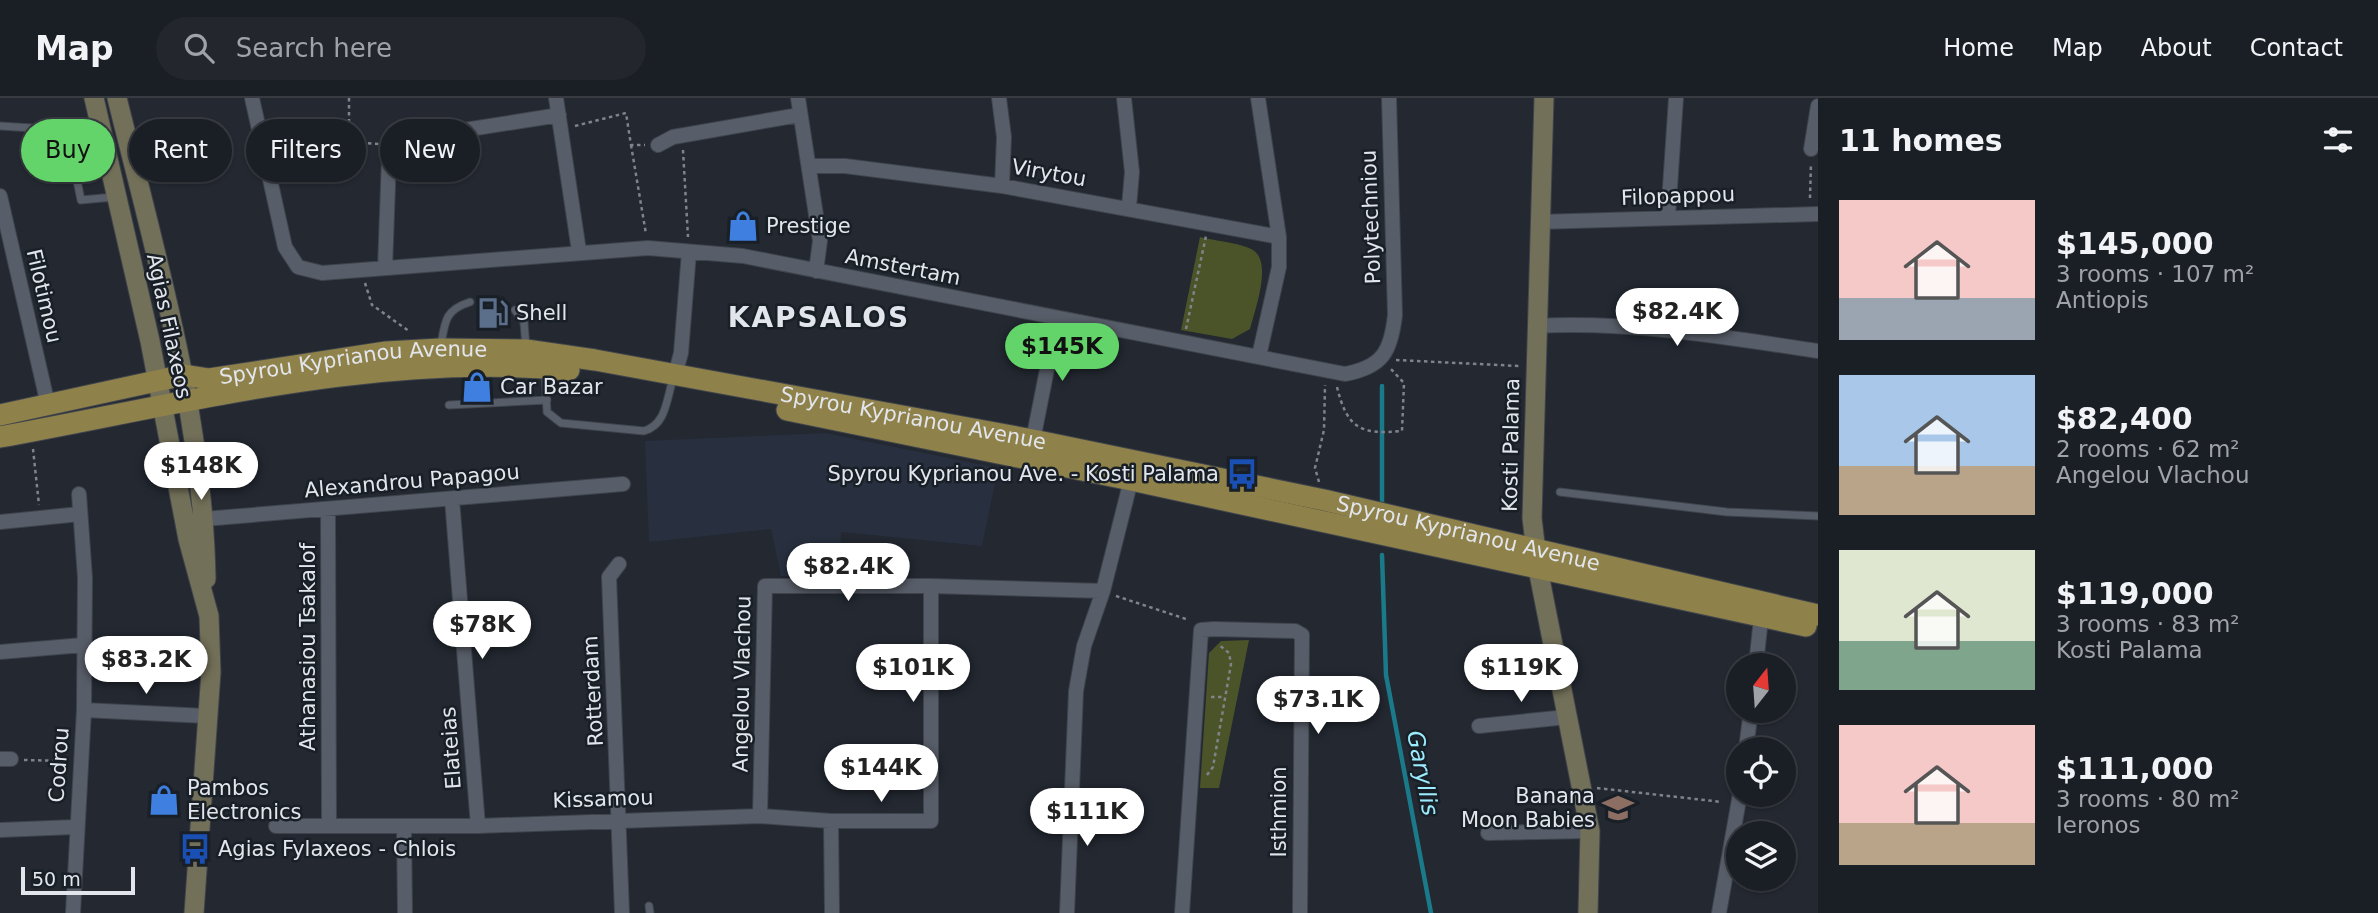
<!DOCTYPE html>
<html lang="en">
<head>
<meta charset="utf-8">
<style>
  :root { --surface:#1a1e25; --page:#23272d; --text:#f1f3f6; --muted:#9fa2a7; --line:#383c42; --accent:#62d469 }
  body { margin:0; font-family:"DejaVu Sans",sans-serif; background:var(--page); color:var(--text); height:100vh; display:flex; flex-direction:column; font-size:26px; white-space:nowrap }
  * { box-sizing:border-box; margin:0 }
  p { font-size:23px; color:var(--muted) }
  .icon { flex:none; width:38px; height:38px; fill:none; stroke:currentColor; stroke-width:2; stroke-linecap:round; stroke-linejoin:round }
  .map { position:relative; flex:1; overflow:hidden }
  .panel { display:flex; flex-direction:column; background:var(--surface); width:560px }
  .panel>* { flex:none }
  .guide { position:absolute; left:21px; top:21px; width:665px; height:63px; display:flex; gap:14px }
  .needle { width:46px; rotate:17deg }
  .tools { position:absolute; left:1726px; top:555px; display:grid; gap:14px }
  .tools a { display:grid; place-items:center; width:70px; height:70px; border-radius:50%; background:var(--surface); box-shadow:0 2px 5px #0004,0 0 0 2px var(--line); font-size:35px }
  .scale { position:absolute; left:21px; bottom:18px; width:114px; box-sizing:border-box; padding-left:7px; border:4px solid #e2e6ec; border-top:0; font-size:19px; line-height:24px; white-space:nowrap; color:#e2e6ec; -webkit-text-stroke:5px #191f27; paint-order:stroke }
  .price { position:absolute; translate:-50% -60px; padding:0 16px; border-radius:24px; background:#fff; color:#222; font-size:23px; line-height:46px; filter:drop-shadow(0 2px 4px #0008) }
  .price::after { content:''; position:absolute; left:50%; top:42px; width:21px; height:16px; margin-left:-10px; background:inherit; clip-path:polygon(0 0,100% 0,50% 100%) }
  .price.current { background:var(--accent); color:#111 }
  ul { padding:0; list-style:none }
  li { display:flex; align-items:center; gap:21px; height:175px; padding:0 21px }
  li span { display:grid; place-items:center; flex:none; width:196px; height:140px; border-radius:0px; color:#555 }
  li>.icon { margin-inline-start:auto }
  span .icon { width:84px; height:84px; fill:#fffc; stroke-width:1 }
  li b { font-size:30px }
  h2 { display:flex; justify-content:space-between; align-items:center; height:84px; padding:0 21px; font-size:30px }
  .chip { padding:0 24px; border-radius:32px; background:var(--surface); box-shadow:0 2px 5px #0004,0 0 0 2px var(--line); font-size:24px; line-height:63px }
  .chip.current { background:var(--accent); color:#111 }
  header { display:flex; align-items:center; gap:42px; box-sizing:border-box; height:98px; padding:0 35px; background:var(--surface); border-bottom:2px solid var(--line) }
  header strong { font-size:33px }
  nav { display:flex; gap:38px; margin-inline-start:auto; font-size:24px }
  .search { width:490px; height:63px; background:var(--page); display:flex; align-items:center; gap:18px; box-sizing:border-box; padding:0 24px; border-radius:38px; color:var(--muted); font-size:26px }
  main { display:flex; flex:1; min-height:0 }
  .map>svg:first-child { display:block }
</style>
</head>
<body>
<header>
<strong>Map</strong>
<div class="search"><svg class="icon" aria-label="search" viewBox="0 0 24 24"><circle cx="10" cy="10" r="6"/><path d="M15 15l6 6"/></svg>Search here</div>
<nav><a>Home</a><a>Map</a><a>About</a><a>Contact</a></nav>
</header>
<main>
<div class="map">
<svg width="1818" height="815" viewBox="0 0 1818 815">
  <rect width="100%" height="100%" fill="#232831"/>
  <!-- built -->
  <path fill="#28303f" d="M826,335L998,370L982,448L841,434L839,478H781L771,431L649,444L645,343Z"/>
  <!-- green -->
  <path fill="#4b5428" d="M1200,139C1216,143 1234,144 1249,150C1275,159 1255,211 1250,231L1232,241L1181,232Z
    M1249,542L1219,690H1200L1209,555L1221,543Z"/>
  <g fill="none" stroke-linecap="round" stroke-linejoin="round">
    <!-- stream -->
    <path stroke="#1b7a8a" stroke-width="4.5" d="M1382,408V288
      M1382,457L1386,577L1431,815"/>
    <defs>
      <path id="lane" d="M0,28L33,30L99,24
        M102,50L73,63L81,102L114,99
        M515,212L524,224L526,250
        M441,247C445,223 445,212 470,204
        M545,273L547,314L561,325L644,333C664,327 666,307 671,288
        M449,307L547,302
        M1560,394L1727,414L1818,418
        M649,808L650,815"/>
      <path id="street" d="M252,0L285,149L298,169L322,175L648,150L743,158L1345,276C1383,269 1391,253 1395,217L1389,0
        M556,0L579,153
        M798,0L820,143L816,173
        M999,0L1004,39L1002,88
        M1124,0L1132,74L1129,109
        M1258,0L1279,139V169L1259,258
        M658,47L673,39L799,17
        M1811,51L1818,8
        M809,68H845L1002,88L1279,139
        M0,98L48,307
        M1668,119L1676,0
        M1538,124L1818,116
        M385,170L389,60L393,47L401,42L559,17
        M1536,228C1631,223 1724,239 1818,253
        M675,277L681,255L689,154
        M1033,342L1057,221
        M452,401L478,728
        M328,412L329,727
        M204,421L623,386
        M0,424L80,416
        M619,466L609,479L622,815
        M0,554L83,547
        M1756,567L1761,520
        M84,612L206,618
        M1479,628L1567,619
        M1746,651L1751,612
        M0,661H11
        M760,718L765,488H931L1103,493
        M831,723L832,815
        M276,728H478L760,718L831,723H931V488
        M404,729L405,815
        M0,732L75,729
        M1488,735L1590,733
        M73,815L84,612L85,480L79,396
        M1067,815L1076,593L1084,548L1103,493L1131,382
        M1182,815L1201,532L1214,531L1295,533L1302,537L1300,815
        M1719,815L1740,696"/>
      <path id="secondary" d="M94,0L150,243L188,441L209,518L211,574L194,815
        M117,0C156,158 203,317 206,481
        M1544,0L1532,420L1538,471L1590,733L1588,815"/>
      <g id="primary">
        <path d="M787,312L1131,382L1806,528"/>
        <path id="s1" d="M0,317L184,277L209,281L386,254L440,251L526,252L595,262L1033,342L1324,402L1818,517"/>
        <path d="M0,339C187,305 378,254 569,272"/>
      </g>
    </defs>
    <!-- lane casing -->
    <use href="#lane" stroke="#3f444c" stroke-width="9"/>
    <!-- street casing -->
    <use href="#street" stroke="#3f444c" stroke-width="16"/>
    <!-- secondary casing -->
    <use href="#secondary" stroke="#3f444c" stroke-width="21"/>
    <!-- primary casing -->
    <use href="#primary" stroke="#3f444c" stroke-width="23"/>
    <!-- path -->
    <path stroke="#7f848b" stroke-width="2.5" stroke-dasharray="3.5 3.5" stroke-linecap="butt" d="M349,0V44L379,46
      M575,28L626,15L631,47H645
      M631,47L646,136
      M683,52L688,139
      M1810,100L1811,65
      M365,185L372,207L409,233
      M1186,231L1206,138
      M1396,262L1519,268
      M1337,289C1347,330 1360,337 1402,333L1404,285L1389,269
      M33,351L39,407
      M1319,384L1315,370L1324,332L1325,287
      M1116,498L1186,521
      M1211,599H1225
      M24,662L66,663
      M1207,677L1213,669L1231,566L1229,555L1218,546
      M1597,690L1722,704"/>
    <!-- lane -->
    <use href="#lane" stroke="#585e69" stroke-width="7"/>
    <!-- street -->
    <use href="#street" stroke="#585e69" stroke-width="14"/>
    <!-- secondary -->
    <use href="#secondary" stroke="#737059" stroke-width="19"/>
    <!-- primary -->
    <use href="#primary" stroke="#8f814a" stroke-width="21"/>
  </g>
  <!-- icons -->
  <defs>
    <symbol id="shop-bare" viewBox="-9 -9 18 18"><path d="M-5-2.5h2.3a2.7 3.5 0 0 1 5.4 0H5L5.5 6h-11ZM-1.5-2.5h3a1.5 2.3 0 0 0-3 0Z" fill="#3f7fe0" stroke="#191f27" stroke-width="2.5" paint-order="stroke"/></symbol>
    <symbol id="fuel-bare" viewBox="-9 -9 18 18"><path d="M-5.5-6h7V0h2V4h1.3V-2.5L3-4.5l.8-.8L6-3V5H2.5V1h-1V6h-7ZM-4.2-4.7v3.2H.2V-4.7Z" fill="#5c6f8a" stroke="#191f27" stroke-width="2.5" paint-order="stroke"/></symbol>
    <symbol id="bus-bare" viewBox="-9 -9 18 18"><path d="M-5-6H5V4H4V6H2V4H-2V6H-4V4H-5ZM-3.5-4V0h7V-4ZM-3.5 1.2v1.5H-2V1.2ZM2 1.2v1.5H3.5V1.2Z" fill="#1a4fb4" stroke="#191f27" stroke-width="2.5" paint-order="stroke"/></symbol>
    <symbol id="school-bare" viewBox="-9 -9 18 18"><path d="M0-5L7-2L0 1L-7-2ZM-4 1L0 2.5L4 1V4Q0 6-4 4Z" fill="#8d6e63" stroke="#191f27" stroke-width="2.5" paint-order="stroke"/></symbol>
  </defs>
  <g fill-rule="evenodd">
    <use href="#shop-bare" x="721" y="106" width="44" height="44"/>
    <use href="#fuel-bare" x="471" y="193" width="44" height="44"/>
    <use href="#shop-bare" x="455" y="267" width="44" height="44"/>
    <use href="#bus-bare" x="1220" y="354" width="44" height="44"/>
    <use href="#shop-bare" x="142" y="680" width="44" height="44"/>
    <use href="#school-bare" x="1596" y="688" width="44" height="44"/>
    <use href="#bus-bare" x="173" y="729" width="44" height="44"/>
  </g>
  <g text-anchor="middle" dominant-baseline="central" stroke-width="5" stroke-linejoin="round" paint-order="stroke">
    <!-- street labels -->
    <g font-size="21" fill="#e2e6ec" stroke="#191f27">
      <text transform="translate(1049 75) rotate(10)">Virytou</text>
      <text transform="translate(1678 98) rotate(-2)">Filopappou</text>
      <text transform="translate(1371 119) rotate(-92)">Polytechniou</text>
      <text transform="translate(903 169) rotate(11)">Amstertam</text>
      <text transform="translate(44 198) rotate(77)">Filotimou</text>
      <text transform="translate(169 228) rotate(78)">Agias Filaxeos</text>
      <text stroke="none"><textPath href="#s1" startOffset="359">Spyrou Kyprianou Avenue</textPath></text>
      <text stroke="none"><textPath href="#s1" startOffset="926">Spyrou Kyprianou Avenue</textPath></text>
      <text transform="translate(1511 347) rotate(-89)">Kosti Palama</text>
      <text transform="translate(412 383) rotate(-5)">Alexandrou Papagou</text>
      <text stroke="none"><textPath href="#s1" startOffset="1493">Spyrou Kyprianou Avenue</textPath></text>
      <text transform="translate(308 549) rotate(-90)">Athanasiou Tsakalof</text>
      <text transform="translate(742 586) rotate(-89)">Angelou Vlachou</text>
      <text transform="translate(593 593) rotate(-93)">Rotterdam</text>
      <text transform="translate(451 650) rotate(-94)">Elateias</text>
      <text transform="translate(59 667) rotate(-86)">Codrou</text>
      <text transform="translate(603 701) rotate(-2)">Kissamou</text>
      <text transform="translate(1279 714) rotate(-90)">Isthmion</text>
    </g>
    <!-- poi labels -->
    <g font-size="21" fill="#e2e6ec" stroke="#191f27" text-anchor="start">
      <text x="766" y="128">Prestige</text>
      <text x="516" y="215">Shell</text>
      <text x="500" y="289">Car Bazar</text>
      <text x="1219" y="376" text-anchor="end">Spyrou Kyprianou Ave. - Kosti Palama</text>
      <text x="187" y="690">Pambos<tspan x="187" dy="24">Electronics</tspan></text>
      <text x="1595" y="698" text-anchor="end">Banana<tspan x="1595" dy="24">Moon Babies</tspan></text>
      <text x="218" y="751">Agias Fylaxeos - Chlois</text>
    </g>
    <!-- water labels -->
    <g font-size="23" font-style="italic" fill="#9becfe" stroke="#191f27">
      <text transform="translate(1423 675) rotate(79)">Garyllis</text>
    </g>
    <!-- district labels -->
    <g font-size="28" font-weight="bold" letter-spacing="2" fill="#e2e6ec" stroke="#191f27">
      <text x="819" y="219">KAPSALOS</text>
    </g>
  </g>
</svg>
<div class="tools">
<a><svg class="needle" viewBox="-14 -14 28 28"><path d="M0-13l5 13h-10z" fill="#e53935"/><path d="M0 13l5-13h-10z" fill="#9fa2a7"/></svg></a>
<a><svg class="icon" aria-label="locate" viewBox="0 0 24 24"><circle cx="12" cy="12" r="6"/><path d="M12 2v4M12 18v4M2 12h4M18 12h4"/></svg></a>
<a><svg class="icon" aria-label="layers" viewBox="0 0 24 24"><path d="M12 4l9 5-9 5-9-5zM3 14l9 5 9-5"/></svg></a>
</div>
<div class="scale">50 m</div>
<b class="price" style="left:1677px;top:250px">$82.4K</b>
<b class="price current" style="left:1062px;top:285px">$145K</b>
<b class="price" style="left:201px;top:404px">$148K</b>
<b class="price" style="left:848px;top:505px">$82.4K</b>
<b class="price" style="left:482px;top:563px">$78K</b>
<b class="price" style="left:146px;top:598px">$83.2K</b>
<b class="price" style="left:913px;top:606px">$101K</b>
<b class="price" style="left:1521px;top:606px">$119K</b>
<b class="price" style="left:1318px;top:638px">$73.1K</b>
<b class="price" style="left:881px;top:706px">$144K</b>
<b class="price" style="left:1087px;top:750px">$111K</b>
<div class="guide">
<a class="chip current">Buy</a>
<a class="chip">Rent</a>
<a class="chip">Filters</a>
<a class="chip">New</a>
</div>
</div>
<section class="panel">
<h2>11 homes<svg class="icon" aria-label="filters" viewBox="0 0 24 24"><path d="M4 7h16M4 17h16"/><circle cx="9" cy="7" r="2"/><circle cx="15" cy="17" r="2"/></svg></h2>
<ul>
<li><span style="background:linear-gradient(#f6c9c9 70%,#9aa5b1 0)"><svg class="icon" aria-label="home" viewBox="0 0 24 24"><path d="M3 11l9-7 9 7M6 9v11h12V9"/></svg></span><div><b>$145,000</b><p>3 rooms · 107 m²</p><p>Antiopis</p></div></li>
<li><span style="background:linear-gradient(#a9c7e8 65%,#b9a48a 0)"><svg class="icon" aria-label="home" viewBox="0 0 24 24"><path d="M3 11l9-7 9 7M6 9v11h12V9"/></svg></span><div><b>$82,400</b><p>2 rooms · 62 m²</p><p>Angelou Vlachou</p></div></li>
<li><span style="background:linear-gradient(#dfe7d0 65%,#7fa58c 0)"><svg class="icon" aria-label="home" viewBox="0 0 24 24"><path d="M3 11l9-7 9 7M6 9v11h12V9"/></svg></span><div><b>$119,000</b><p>3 rooms · 83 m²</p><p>Kosti Palama</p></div></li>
<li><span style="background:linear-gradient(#f6c9c9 70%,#b9a48a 0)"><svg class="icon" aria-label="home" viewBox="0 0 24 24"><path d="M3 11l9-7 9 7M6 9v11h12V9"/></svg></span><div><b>$111,000</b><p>3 rooms · 80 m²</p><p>Ieronos</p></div></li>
</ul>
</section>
</main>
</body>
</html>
